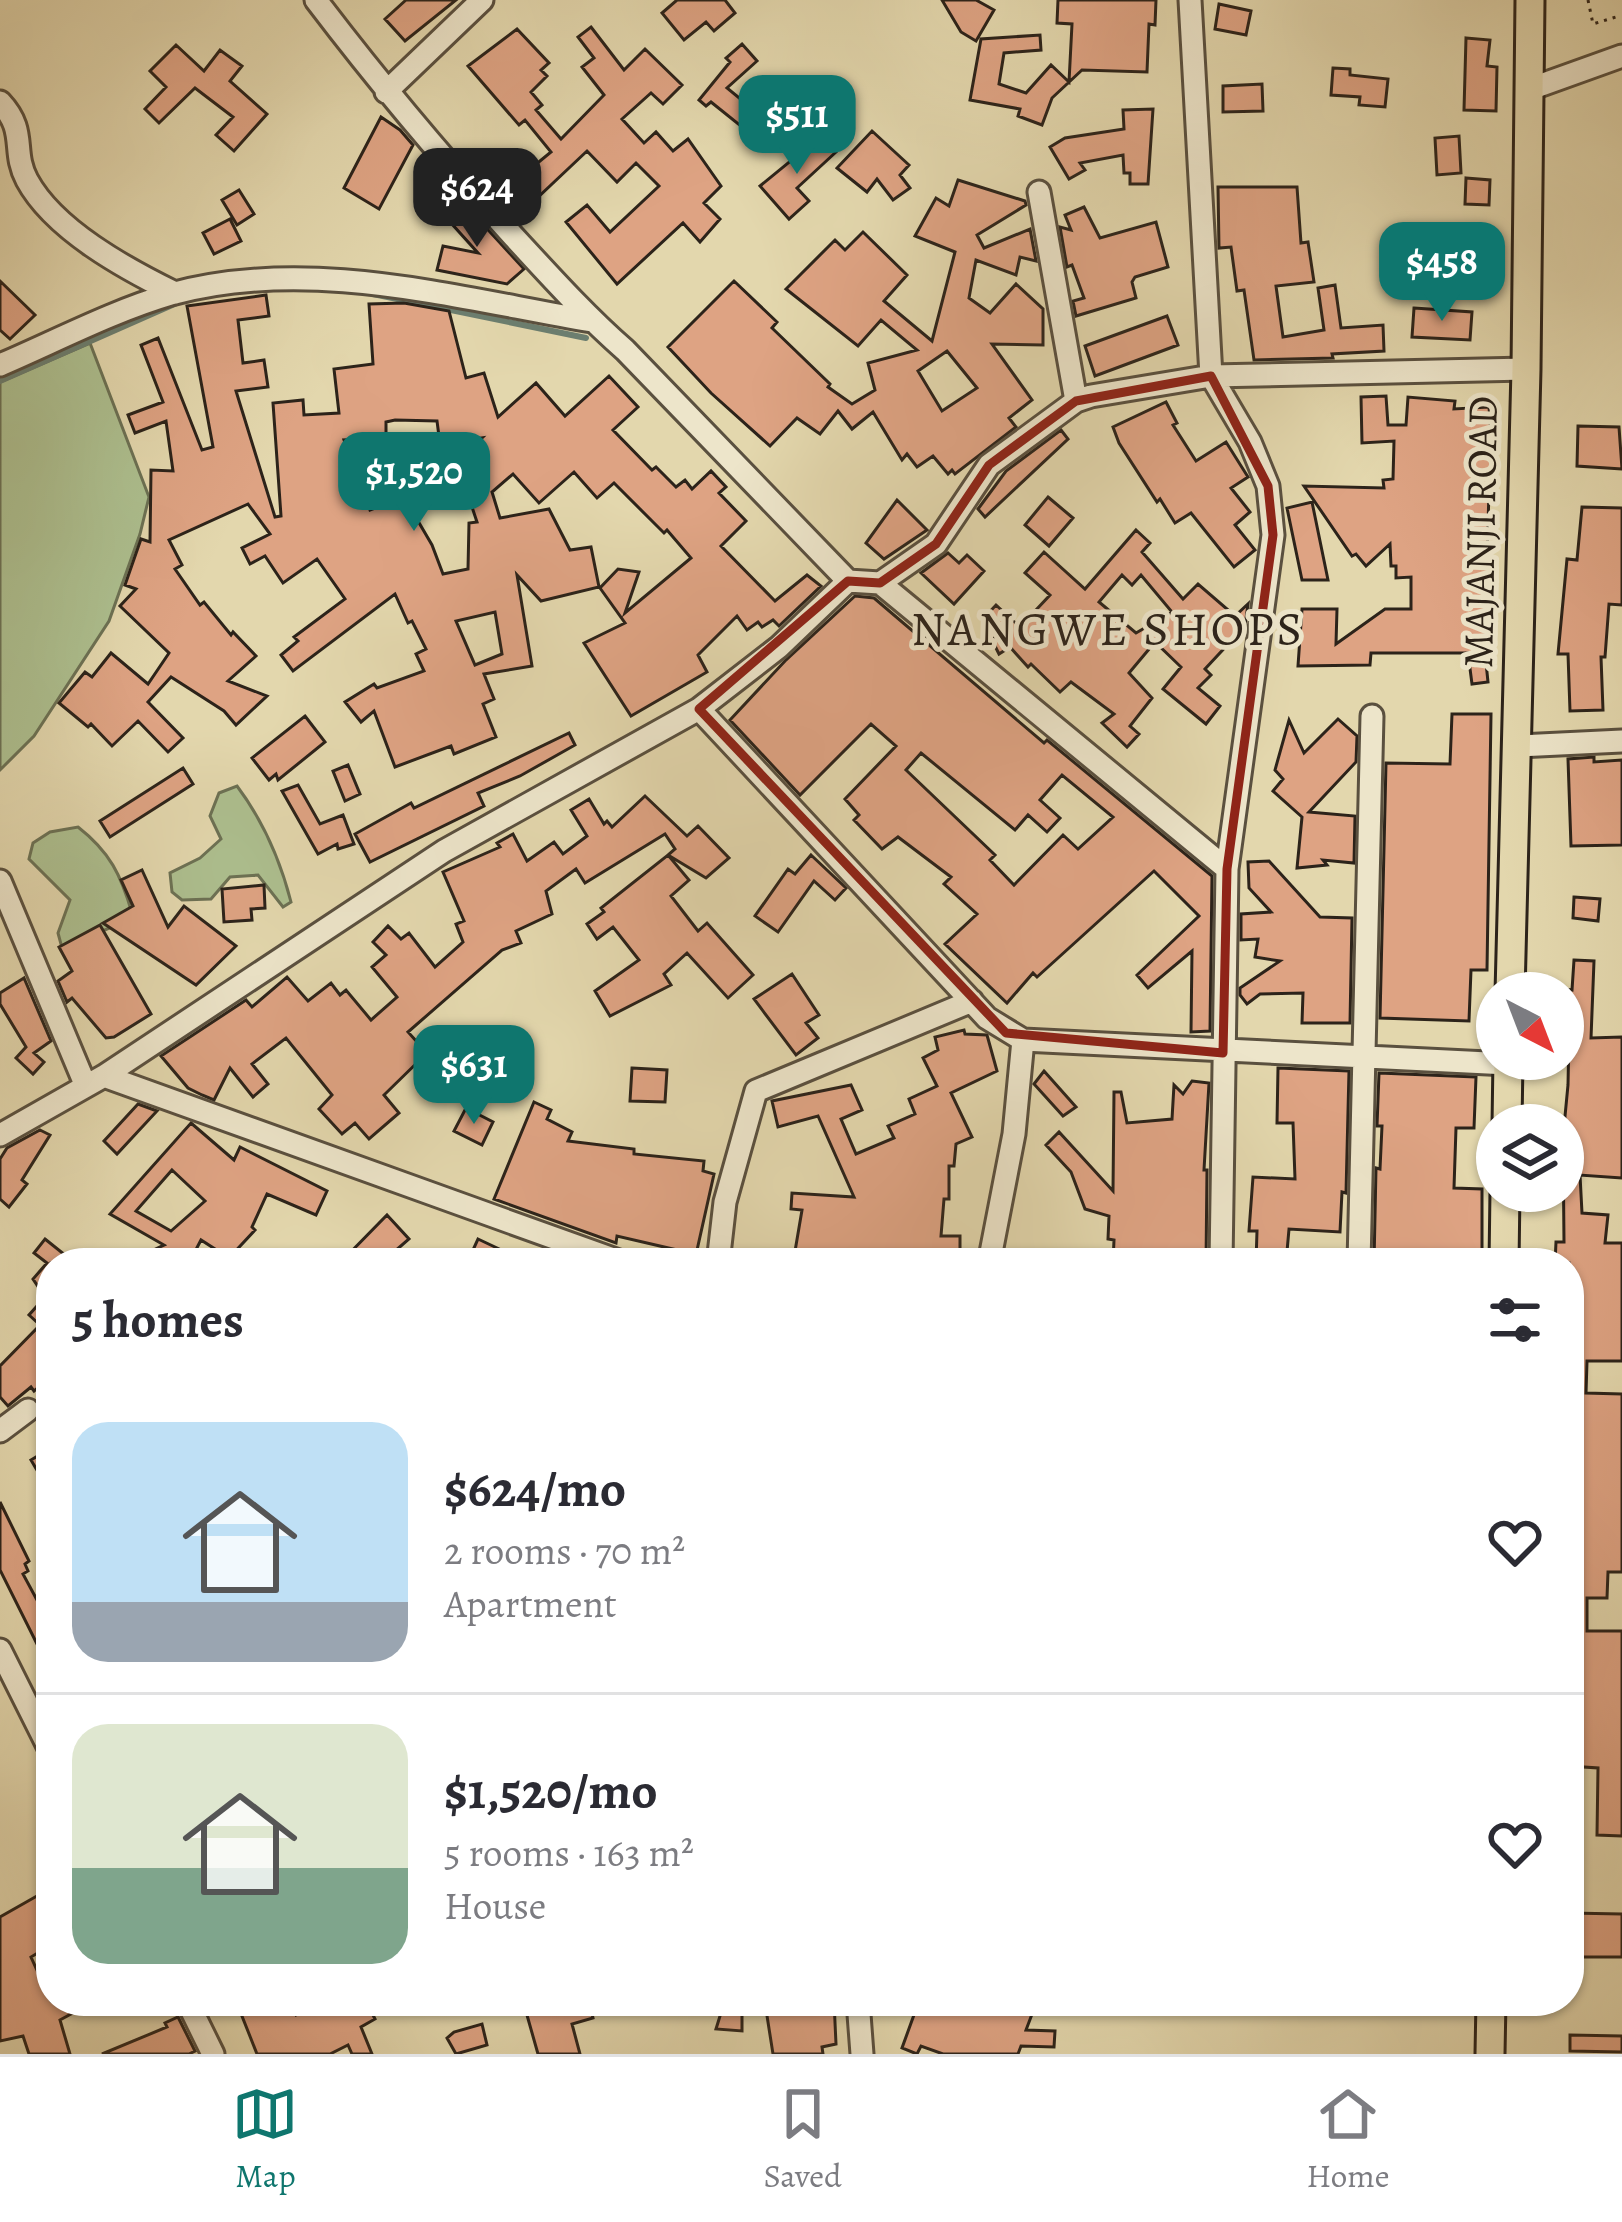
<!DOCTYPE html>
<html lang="en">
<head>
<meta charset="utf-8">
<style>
  :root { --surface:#fff; --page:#f2f2f3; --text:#2b2b33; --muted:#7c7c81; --line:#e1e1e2; --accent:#0f766e }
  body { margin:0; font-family:Alegreya,serif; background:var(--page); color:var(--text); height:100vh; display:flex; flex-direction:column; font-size:45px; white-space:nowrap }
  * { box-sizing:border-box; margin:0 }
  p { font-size:39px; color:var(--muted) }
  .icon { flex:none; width:66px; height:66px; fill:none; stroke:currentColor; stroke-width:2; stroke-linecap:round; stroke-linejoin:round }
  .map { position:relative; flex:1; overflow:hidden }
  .sheet { position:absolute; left:36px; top:1248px; width:1548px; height:768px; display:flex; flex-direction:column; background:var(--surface); border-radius:48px; box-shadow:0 3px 9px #0004 }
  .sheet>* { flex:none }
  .needle { width:78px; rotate:138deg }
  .buttons { position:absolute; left:1476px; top:972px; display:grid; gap:24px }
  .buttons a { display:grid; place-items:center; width:108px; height:108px; border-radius:50%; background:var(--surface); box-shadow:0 3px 9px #0004; font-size:60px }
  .price { position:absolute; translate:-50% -102px; padding:0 27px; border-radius:24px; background:var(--accent); color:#fff; font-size:39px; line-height:78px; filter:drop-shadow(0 3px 6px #0008) }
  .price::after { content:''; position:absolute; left:50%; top:72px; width:36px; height:27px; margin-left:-18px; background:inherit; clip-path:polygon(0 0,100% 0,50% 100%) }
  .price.on { background:#222; color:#fff }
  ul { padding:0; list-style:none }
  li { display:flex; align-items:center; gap:36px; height:300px; padding:0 36px }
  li+li { border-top:3px solid var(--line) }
  li span { display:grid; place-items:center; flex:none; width:336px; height:240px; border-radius:36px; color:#555 }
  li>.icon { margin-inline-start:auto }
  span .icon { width:144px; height:144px; fill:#fffc; stroke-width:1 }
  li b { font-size:51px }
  h2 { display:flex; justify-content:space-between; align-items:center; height:144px; padding:0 36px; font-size:51px }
  .tab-bar { display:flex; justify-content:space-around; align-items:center; height:168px; border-top:3px solid var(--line); background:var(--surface); font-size:33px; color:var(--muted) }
  .tab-bar a { display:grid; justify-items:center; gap:6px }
  .tab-bar .on { color:var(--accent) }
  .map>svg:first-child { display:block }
</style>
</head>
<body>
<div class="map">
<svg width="1622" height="2054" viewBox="0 0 1622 2054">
  <rect width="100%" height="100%" fill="#e3d7ad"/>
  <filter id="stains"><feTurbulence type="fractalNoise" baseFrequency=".00167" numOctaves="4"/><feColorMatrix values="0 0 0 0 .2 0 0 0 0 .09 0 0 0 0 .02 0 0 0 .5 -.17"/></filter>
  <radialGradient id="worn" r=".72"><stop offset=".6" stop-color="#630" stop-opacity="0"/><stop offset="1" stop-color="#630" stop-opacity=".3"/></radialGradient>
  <!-- green -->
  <path fill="#adbf8f" stroke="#6c7154" stroke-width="3" d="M90,343L149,497L140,534L109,621L34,736L0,770V382Z
    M237,786C264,822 280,859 291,902L283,907L258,875L230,877L211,899L182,900L172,892L170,873L200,858L221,839L210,816L219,793Z
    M78,827C110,852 121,875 132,913L124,922L62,948L58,933L70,900L29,859L33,843L50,832Z"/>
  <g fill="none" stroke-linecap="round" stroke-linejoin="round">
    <!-- stream -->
    <path stroke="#6c7e6f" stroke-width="6" d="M373,294L586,338
      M0,381L179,302"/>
  </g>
  <!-- building -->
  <path fill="#dea383" stroke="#2c231a" stroke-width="3" fill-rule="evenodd" d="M406,0H456L405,41L385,19Z
    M677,0H725L735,13L714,31L706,22L684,40L662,13Z
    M942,0H976L994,10L976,41L961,32Z
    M1058,0H1156L1155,25L1149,24L1147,72L1082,70L1052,98L1042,125L1018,116L1020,109L970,100L981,39L1040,35L1041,50L1004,53L999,84L1026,93L1051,65L1069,82L1072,24L1057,23Z
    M1219,4L1251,11L1246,35L1215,29Z
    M591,27L624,70L645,49L682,85L663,104L651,93L622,119L644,143L656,132L673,151L688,139L721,186L704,203L720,219L700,242L683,223L617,284L566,222L587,205L610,232L659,186L636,163L617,182L587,151L535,200L518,179L551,152L525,120L519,125L468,66L517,29L549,63L541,70L547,76L531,92L542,105L536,110L561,139L604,95L582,67L594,58L578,37Z
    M1466,38L1490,40L1487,66L1497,67L1496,111L1464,110Z
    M742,44L757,61L727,88L760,115L747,131L711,102L706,106L699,100L730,62L726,58Z
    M176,45L204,71L220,50L242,66L230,81L267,114L234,151L216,135L233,117L195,88L159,123L145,109L166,87L150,71Z
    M1333,68L1350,69V75L1388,79L1385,107L1359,105L1360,97L1331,95Z
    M1262,84L1263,111L1223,112V86Z
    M1153,109L1148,184H1130V173H1124L1123,155L1080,163L1085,170L1069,179L1050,147L1065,138L1124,129L1123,110Z
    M381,117L400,130L413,145L379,209L344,188Z
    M872,131L909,165L900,175L910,188L893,200L877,179L867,192L837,168Z
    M821,136L836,152L797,188L809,201L789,219L760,186Z
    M1459,136L1461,173L1437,175L1435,138Z
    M1466,178L1490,180L1489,205L1465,204Z
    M958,180L1025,201L1026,205L977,235L984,248L1030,229L1036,261L1020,257L1016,275L976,260L969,298L990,313L1016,284L1043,309V345L992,344L1032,400L1009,418L1016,427L955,474L952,470L948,474L933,456L917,467L907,454L902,460L873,412L852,429L838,411L820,434L797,418L770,446L711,393L668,347L734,281L777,322L772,328L830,384L828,387L852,404L875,390L868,363L917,350L881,320L858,346L786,289L835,240L845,250L863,232L907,275L884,301L932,341L955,252L915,236L936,198L949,206ZM947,351L977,388L942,411L918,371Z
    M1218,187H1297L1301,243L1308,242L1314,282L1276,286L1283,337L1324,330L1318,288L1335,285L1341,328L1383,325L1384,351L1332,354L1333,358L1254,360L1244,290L1237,291L1231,247L1219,248Z
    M239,190L254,214L237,225L222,200Z
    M458,197L524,269L507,284L437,270L443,246L478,253L442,213Z
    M1084,207L1100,238L1156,222L1168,267L1135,277L1132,282L1136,298L1076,316L1073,301L1084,298L1072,265L1067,267L1060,227L1071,230L1065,215Z
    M230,219L241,241L214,254L203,233Z
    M0,281L35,315L10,339L0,330Z
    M266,295L269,316L238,320L243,363L264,360L268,387L236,391L275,517L281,516L273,403L303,400L304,415L339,413L334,369L373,364L369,304L404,303L449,311L466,378L484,373L498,417L536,383L565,416L609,376L638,407L613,430L652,470L656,467L676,487L685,480L692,489L711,471L726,487L719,493L746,521L721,546L775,601L807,575L821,586L779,626L773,620L762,627L758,622L747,630L737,616L698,655L707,672L631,716L584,643L625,623L600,588L618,569L639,572L625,613L691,558L667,530L664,533L614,483L597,498L574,472L539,503L513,474L492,492L500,518L549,509L570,550L591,547L599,587L541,601L517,575L532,666L484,674L494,699L483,704L496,737L454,754L451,746L395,767L374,711L361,722L345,702L374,684L377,688L424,671L416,654L426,649L412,621L408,623L395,594L293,671L281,655L298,641L294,637L345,599L317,559L283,583L265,556L250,564L242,548L270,534L248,504L169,540L182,565L175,569L200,605L204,602L231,635L233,632L256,656L228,681L267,696L236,725L224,711L171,677L148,702L183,738L168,752L138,721L112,746L91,724L88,727L59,703L85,672L92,677L111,653L148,684L169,653L120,606L136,589L125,585L141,539L150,542L151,470L173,471L166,421L135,433L128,415L163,402L141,345L158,338L202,450L213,447L187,306ZM395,420L437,421L440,444L482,438L452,467L462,477L477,522L469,523L468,569L443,574L432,545L404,497L370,510L344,440L386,438V422ZM495,612L502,654L475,665L456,621Z
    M1414,308L1472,312L1470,340L1412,337Z
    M1167,316L1178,345L1095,376L1085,346Z
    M1386,396L1388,425H1406L1408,397L1455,401L1454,409L1489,407L1495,492H1489L1487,557L1492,558V653H1485L1488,682L1472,684L1468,653H1371L1370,665L1298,666L1302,609H1337L1336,644L1385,609H1411V577L1396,578V566H1391L1390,544L1366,566L1356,554L1352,556L1304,486L1384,488L1383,480L1393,479L1394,441L1362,443L1361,397Z
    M1166,402L1177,423L1173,425L1196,461L1226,442L1248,477L1231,488L1250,512L1235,525L1255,550L1234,567L1191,513L1175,523L1160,499L1157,502L1119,443L1113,427Z
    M1578,426L1619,427L1622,469L1577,466Z
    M1061,430L1068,439L985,517L978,509L1006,471Z
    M1048,497L1073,518L1049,546L1025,525Z
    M897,500L927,530L884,559L866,543Z
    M1312,502L1328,580H1302L1287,508Z
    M1582,507L1622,508V605L1609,604L1605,657H1601L1603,710L1570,711L1568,654H1558L1567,559L1577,560Z
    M1136,530L1150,543L1142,552L1183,599L1198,584L1235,616L1248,604L1245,626L1205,669L1211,675L1198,688L1220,706L1206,724L1163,689L1181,667L1155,642L1129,673L1152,698L1130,726L1139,734L1127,747L1102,723L1114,714L1071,682L1060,692L1031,664L1028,667L1010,647L999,654L992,640L999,633L983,619L996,605L1020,627L1050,595L1025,573L1044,552L1085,589ZM1122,575L1132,585L1141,575L1172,612L1136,633L1099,602Z
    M948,553L959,563L967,555L984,571L954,604L921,573Z
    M855,596L874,598L1044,743L1047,740L1212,876L1210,1031L1191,1032L1192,951L1148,988L1137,975L1199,916L1154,871L1037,977L1033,973L1007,1003L945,944L977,914L944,884L951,877L898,837L882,849L854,820L859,815L845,799L896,746L871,724L800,795L730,720L785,661ZM921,753L1015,830L1028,815L1047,832L1060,818L1040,800L1062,775L1113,817L1078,849L1063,835L1014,885L990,860L995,855L906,770Z
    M1452,714H1491L1487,970H1471L1469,1021L1380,1018L1386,763L1450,764Z
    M305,716L325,742L278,780L276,774L269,780L252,758Z
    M1338,719L1357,736L1356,762L1309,812L1355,816L1354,863L1323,860L1327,865L1297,868L1302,817L1273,791L1283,779L1275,770L1289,720L1304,753Z
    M569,733L575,745L520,776L478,793L484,806L370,862L355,834L411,803L414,808Z
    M1594,757V762L1622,760V845L1571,846L1568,759Z
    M348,765L360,794L345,801L333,771Z
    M183,768L193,784L110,837L100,821Z
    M298,785L320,824L343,815L354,844L338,849L337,844L318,854L282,791Z
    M645,796L687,836L698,826L729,858L706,878L668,855L675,849L665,834L585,883L576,869L546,891L552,914L516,931L521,943L502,950L408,1032L427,1053L384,1095L399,1113L369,1139L355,1123L342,1134L319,1109L332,1095L286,1038L252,1064L268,1084L253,1097L230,1068L214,1100L202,1095L188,1088L161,1056L246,1000L252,1007L287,977L308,1001L331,983L340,995L346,990L371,1020L397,997L372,967L386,955L373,942L388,926L401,939L409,933L435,967L463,942L456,924L464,921L443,872L500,847L497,843L513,834L527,861L554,842L563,854L587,836L571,810L589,799L604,824L607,821L612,827Z
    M668,855L689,880L671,896L698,931L707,923L753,975L728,998L687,953L664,974L671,985L610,1016L595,991L639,960L613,927L597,939L587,924L604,912L601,908Z
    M811,855L846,888L835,900L814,881L778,932L755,916L788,869L795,874Z
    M1269,861L1320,917L1352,918L1350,1023H1302L1303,993L1260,994L1247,1004L1240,995V988L1280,961L1255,957L1258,939L1241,940V914L1271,912L1249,888L1248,862Z
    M142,870L168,927L184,906L236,946L196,985L103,923L133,906L121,880Z
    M264,885L265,908L251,909L252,920L224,922L222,889Z
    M1574,897L1600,899L1598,921L1573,918Z
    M100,925L151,1014L114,1037L106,1038L72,998L67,1002L58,981L72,971L59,947Z
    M1574,960L1594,961L1591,1038L1622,1037V1178L1580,1175L1582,1213L1608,1215L1605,1243H1622V1361H1587L1586,1393L1622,1394V1572H1608L1607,1598H1587V1631H1622V1836L1597,1835L1598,1768L1569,1766V1263H1555L1556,1242H1564L1563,1137L1568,1085L1569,1033L1563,1032V989L1572,990Z
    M792,974L819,1015L806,1023L818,1038L796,1055L754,999Z
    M24,978L51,1041L34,1053L44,1062L33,1074L16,1058L26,1047L0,1004V993Z
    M964,1030L965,1034L987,1035L997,1071L951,1093L972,1137L956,1144L954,1166H949V1199H944L941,1236H960V1263H793L802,1210L791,1209L792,1193L854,1197L818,1116L778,1127L772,1101L851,1085L862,1110L841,1119L856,1154L894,1138L888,1126L915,1114L909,1099L937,1086L923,1058L938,1050L935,1037Z
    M632,1068L667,1070L665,1102L630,1101Z
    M1278,1068L1349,1071L1346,1193L1342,1192L1340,1232L1289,1229L1286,1263H1256L1257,1231H1249L1253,1177L1295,1179L1293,1123H1277Z
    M1044,1071L1076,1107L1063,1116L1034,1084Z
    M1379,1073L1476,1077L1474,1128H1456L1454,1188L1482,1189V1263H1374L1376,1168L1380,1169L1382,1126H1377Z
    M1192,1081L1209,1083L1204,1170H1207L1206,1263H1113L1114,1240L1108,1239L1109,1216L1085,1209L1071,1172L1046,1145L1059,1132L1113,1191L1114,1092H1121L1127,1123L1172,1119L1174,1085L1183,1094Z
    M534,1102L551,1110L547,1119L572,1132L568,1141L634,1149V1154L704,1161L703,1171L714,1174L695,1259L676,1256L677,1250L617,1236L616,1243L494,1199Z
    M138,1104L157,1111L117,1154L104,1141Z
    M466,1108L493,1122L482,1145L454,1131Z
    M191,1123L234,1160L240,1147L327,1191L316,1215L267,1194L252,1227L255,1230L229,1258L201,1240L189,1263H125L164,1245L110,1214ZM172,1170L205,1201L171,1231L136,1211Z
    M40,1130L50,1135L22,1180L27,1184L9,1207L0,1199V1159L7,1148Z
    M387,1215L409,1239L394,1252L404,1263H340Z
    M45,1239L75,1263H51V1376L34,1391L31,1387L8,1406L0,1397V1366L40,1325L29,1315L45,1297L33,1279L47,1263L34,1253Z
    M478,1239L529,1263H467Z
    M51,1448V1494L31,1460Z
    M0,1502L29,1561L25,1564L28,1571L23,1574L51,1626V1672L0,1570Z
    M51,1888V1945L31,1957L51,2001H95L60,2020L70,2054H29L23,2036L0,2041V1917Z
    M1569,1913L1622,1914V1957H1569Z
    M236,2001H290L296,2015L324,2001H366L375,2019L361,2027L372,2054H352L348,2045L330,2054H257Z
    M523,2001H589L593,2018L572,2024L580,2054H538Z
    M834,2001L836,2044L822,2047L823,2054H773L765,2003Z
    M919,2001H1037L1026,2030L1055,2031L1054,2047L1021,2046L1018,2054H943L921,2046L917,2054L902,2048Z
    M724,2003L742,2004V2031L716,2029Z
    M178,2017L195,2051L189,2054H102L167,2027L165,2023Z
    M482,2024L487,2045L456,2054L447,2038L454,2032Z
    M1570,2035L1622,2036V2052L1570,2051Z"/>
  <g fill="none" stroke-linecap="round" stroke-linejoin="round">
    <defs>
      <path id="minor" d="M316,0C379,83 444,160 514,237C550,276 585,315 625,350L848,581L880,583L1227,869
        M1190,0L1211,376L1250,442L1268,486L1273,535L1227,869L1221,1263
        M1530,89L1622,56
        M386,92L482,0
        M0,102C28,132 11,150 27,180C54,230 126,269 175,293
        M1039,192L1076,401
        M0,365C56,341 113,311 171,294C310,256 455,298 592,321
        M880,583L936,544L989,465L1076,401L1091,396L1211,376L1526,369
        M699,709L987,1018L1023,1040L1508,1064
        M1517,746L1622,741
        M0,881L85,1084
        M104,1076L624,1263
        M0,1135L104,1076L444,851L699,709L779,647L848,581
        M718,1263L725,1202L756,1091L972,1001
        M989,1263L1014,1134L1023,1040
        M1359,1263L1372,716
        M0,1431L28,1410
        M0,1650L51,1752
        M187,2001L213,2054
        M858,2001L862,2054"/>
      <path id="major" d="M1510,993L1526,369L1530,0
        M1507,1125L1508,1059
        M1504,1263L1505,1191
        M1490,2054L1491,2001"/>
    </defs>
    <!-- minor casing -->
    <use href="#minor" stroke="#5a503f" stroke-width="27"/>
    <!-- major casing -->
    <use href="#major" stroke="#2c231a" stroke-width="33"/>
    <!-- path -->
    <path stroke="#2c231a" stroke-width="3" stroke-dasharray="3 6" stroke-linecap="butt" d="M1588,0L1593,24L1616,17"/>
    <!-- minor -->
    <use href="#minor" stroke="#ede5ca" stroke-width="21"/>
    <!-- major -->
    <use href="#major" stroke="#e3d7ad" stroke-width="27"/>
  </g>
  <!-- marked area -->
  <path fill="none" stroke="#8f2418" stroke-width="9" stroke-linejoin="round" d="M1211,376L1268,486L1273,535L1227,869L1223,1053L1006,1033L699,709L848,581L880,583L936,544L989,465L1076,401Z"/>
  <g text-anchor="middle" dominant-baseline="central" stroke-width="10" stroke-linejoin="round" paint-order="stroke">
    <!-- street labels -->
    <g font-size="42" fill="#2c231a" stroke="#ede5ca">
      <text transform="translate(1480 532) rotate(-89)">MAJANJI ROAD</text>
    </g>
    <!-- quarter labels -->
    <g font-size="48" letter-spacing="3" fill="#2c231a" stroke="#ede5ca">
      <text x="1108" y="629">NANGWE SHOPS</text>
    </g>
  </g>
  <rect width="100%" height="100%" filter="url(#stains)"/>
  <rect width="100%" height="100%" fill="url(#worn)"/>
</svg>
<div class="buttons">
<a><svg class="needle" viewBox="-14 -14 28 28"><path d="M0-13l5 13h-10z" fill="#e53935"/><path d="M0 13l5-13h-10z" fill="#7c7c81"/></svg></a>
<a><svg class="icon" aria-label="layers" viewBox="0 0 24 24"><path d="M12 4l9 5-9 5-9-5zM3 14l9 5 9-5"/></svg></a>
</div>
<b class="price" style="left:797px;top:177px">$511</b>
<b class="price on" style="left:477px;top:250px">$624</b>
<b class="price" style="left:1442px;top:324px">$458</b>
<b class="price" style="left:414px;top:534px">$1,520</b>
<b class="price" style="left:474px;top:1127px">$631</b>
<section class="sheet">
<h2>5 homes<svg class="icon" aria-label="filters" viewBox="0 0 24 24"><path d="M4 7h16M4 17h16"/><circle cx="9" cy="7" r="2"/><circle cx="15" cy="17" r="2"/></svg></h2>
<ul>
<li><span style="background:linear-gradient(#bfe0f5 75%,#9aa5b1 0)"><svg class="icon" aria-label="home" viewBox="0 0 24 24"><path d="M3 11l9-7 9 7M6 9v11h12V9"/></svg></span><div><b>$624/mo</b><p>2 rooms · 70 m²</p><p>Apartment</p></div><svg class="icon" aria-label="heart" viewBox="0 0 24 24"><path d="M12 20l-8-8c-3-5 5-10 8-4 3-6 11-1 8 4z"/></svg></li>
<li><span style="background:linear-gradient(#dfe7d0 60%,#7fa58c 0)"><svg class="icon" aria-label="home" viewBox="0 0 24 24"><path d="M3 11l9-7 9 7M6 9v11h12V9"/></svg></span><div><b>$1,520/mo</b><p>5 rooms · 163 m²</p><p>House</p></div><svg class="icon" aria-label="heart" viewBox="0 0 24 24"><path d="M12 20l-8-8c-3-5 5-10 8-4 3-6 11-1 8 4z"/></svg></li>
</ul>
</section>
</div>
<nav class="tab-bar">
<a class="on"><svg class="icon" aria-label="map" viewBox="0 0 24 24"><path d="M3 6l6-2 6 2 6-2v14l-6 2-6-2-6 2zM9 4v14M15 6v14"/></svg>Map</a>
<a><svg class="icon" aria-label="saved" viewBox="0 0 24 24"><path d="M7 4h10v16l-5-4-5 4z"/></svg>Saved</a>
<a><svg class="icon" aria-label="home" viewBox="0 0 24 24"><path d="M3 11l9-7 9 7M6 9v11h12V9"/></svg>Home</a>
</nav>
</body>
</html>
